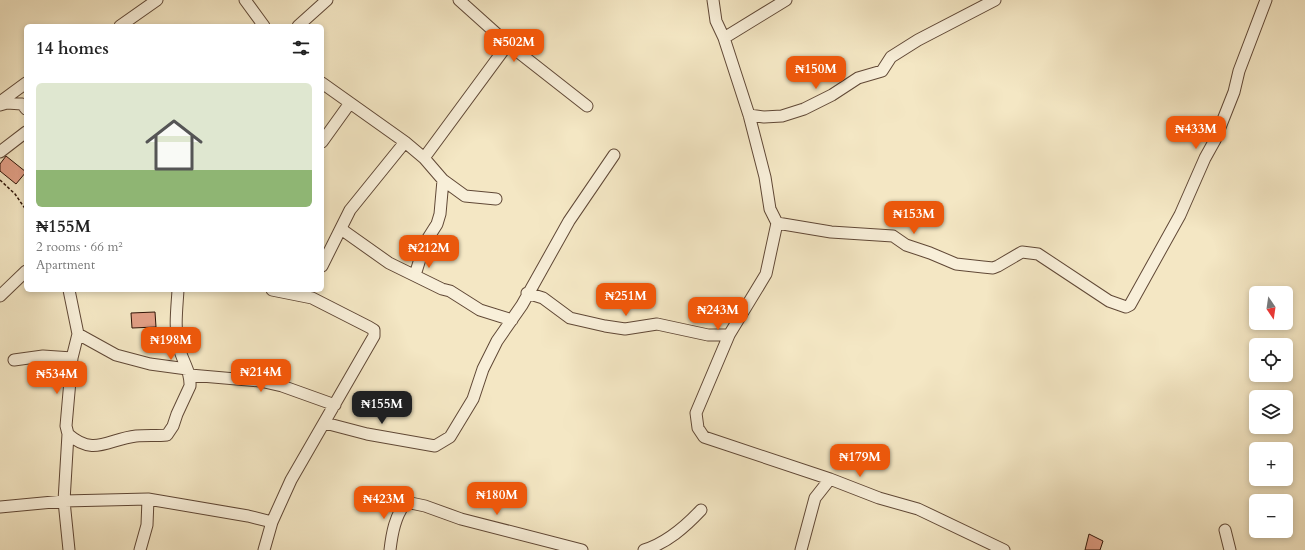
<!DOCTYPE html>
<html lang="en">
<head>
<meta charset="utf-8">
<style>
  :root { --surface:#fff; --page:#f6f6f6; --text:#222; --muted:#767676; --accent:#ea580c }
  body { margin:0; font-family:Cardo,serif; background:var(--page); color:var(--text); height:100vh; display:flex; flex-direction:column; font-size:15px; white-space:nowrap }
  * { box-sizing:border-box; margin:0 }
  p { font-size:13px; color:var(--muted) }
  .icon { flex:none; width:22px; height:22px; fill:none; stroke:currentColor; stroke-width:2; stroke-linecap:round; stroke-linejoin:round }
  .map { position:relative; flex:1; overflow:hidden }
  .drawer { position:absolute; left:24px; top:24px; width:300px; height:268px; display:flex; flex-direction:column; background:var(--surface); border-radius:6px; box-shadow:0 2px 6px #0003 }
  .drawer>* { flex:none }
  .needle { width:26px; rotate:167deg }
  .buttons { position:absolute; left:1249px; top:286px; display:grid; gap:8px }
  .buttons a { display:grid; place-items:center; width:44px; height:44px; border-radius:6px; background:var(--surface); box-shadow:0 2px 6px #0003; font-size:20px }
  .price { position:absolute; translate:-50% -34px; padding:0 9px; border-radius:8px; background:var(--accent); color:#fff; font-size:13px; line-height:26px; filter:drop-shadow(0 1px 2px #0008) }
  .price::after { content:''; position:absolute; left:50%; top:24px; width:12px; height:9px; margin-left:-6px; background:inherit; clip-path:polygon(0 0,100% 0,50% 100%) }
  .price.active { background:#222; color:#fff }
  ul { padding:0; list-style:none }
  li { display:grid; align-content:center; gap:8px; height:212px; padding:0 12px }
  li span { display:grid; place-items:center; height:124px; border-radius:6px; color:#555 }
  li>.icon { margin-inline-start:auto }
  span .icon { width:72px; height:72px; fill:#fffc; stroke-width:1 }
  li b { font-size:17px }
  h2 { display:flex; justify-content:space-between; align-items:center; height:48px; padding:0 12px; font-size:17px }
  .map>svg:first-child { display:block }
</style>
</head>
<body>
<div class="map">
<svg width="1305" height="550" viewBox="0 0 1305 550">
  <rect width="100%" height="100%" fill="#f4e7c4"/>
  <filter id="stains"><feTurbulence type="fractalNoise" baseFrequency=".005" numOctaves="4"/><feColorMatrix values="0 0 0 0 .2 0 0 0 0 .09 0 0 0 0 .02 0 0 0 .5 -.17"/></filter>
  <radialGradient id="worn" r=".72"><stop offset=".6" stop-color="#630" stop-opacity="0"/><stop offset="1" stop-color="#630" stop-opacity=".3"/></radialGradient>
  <!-- building -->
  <path fill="#e29f86" stroke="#2f1306" d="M6,156L26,172L16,184L0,171V164Z
    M155,312L156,327L132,328L131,313Z
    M1089,534L1103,541L1100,550H1085Z"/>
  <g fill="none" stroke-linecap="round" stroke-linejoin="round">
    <defs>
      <path id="minor" d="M245,0L264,26
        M459,0L508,44L587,106
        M713,0L716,21L724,38L749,115L765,177L770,209L777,223L831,232L893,236L906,245L930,253L956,264L983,267L993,268L998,266L1022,252L1038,254L1109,301L1126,307L1130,305L1180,215L1205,158L1215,140L1234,92L1239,71L1266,0
        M120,26L157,0
        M298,26L327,0
        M724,38L786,0
        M322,83L405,142L424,158L443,180L465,196L496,199
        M0,102L26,83
        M0,105L7,103L22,104L26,109
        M749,115L764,117L782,116L804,109L832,95L858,78L882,71L891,57L918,40L995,0
        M322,142L350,103
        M0,152L26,132
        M424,158L508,44
        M777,223L766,274L729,335L696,413L698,428L704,437L830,479L879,498L918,509L1004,550
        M341,229L389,263L442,289L450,291L480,310L512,320
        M322,266L350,210L405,142
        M415,275L425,243L437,224L440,214L443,180
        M527,293L543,298L570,318L605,326L625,329L657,324L708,335H729
        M0,296L26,271
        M78,334L116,355L150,364L187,369
        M14,360L43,356L72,358
        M190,375L260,381L282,386L335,405
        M325,423L367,434L435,446L450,437L473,399L483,369L497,341L522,305L569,221L614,155
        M68,434C94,457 108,439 136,436C146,435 157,436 167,435L173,426L177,414L190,386C191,371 182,361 179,347C174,329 177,308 178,290
        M0,507L64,501L148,499L248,516L272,522
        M1225,530L1230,550
        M69,550L64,501L68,434L66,426L72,358L78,334L69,290
        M140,550L147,525L148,499
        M264,550L272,522L291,480L374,336V330L369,327L312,298L272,290
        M390,550C392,533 395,516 406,502L425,506L461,519L582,550
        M644,550C667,543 685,527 701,510
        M801,550L815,498L830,479"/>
    </defs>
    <!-- minor casing -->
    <use href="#minor" stroke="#604836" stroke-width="13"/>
    <!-- path -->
    <path stroke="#2f1306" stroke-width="1.5" stroke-dasharray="3 2" stroke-linecap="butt" d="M0,180L15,194L26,210"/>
    <!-- minor -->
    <use href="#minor" stroke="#f8efd9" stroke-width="11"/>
  </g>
  <rect width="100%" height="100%" filter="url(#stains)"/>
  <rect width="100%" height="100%" fill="url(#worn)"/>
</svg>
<div class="buttons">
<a><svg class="needle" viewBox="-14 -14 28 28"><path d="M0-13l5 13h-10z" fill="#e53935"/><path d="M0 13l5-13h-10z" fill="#767676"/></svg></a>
<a><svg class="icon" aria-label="locate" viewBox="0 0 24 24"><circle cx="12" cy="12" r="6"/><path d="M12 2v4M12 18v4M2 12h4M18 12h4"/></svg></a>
<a><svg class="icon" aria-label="layers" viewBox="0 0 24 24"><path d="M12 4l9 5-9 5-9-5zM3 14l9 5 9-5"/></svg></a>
<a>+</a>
<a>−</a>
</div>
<b class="price" style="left:514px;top:63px">₦502M</b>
<b class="price" style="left:816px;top:90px">₦150M</b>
<b class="price" style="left:1196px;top:150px">₦433M</b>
<b class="price" style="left:914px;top:235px">₦153M</b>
<b class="price" style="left:429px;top:269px">₦212M</b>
<b class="price" style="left:626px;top:317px">₦251M</b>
<b class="price" style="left:718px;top:331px">₦243M</b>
<b class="price" style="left:171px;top:361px">₦198M</b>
<b class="price" style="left:261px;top:393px">₦214M</b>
<b class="price" style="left:57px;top:395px">₦534M</b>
<b class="price active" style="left:382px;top:425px">₦155M</b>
<b class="price" style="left:860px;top:478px">₦179M</b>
<b class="price" style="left:497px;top:516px">₦180M</b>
<b class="price" style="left:384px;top:520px">₦423M</b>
<section class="drawer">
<h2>14 homes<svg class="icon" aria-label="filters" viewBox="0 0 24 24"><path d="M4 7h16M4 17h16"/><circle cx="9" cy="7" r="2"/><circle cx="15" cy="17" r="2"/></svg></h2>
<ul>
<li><span style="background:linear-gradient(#dfe7d0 70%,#8fb573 0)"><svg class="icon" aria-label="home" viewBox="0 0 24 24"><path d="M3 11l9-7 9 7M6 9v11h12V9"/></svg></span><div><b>₦155M</b><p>2 rooms · 66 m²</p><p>Apartment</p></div></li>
</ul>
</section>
</div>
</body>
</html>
